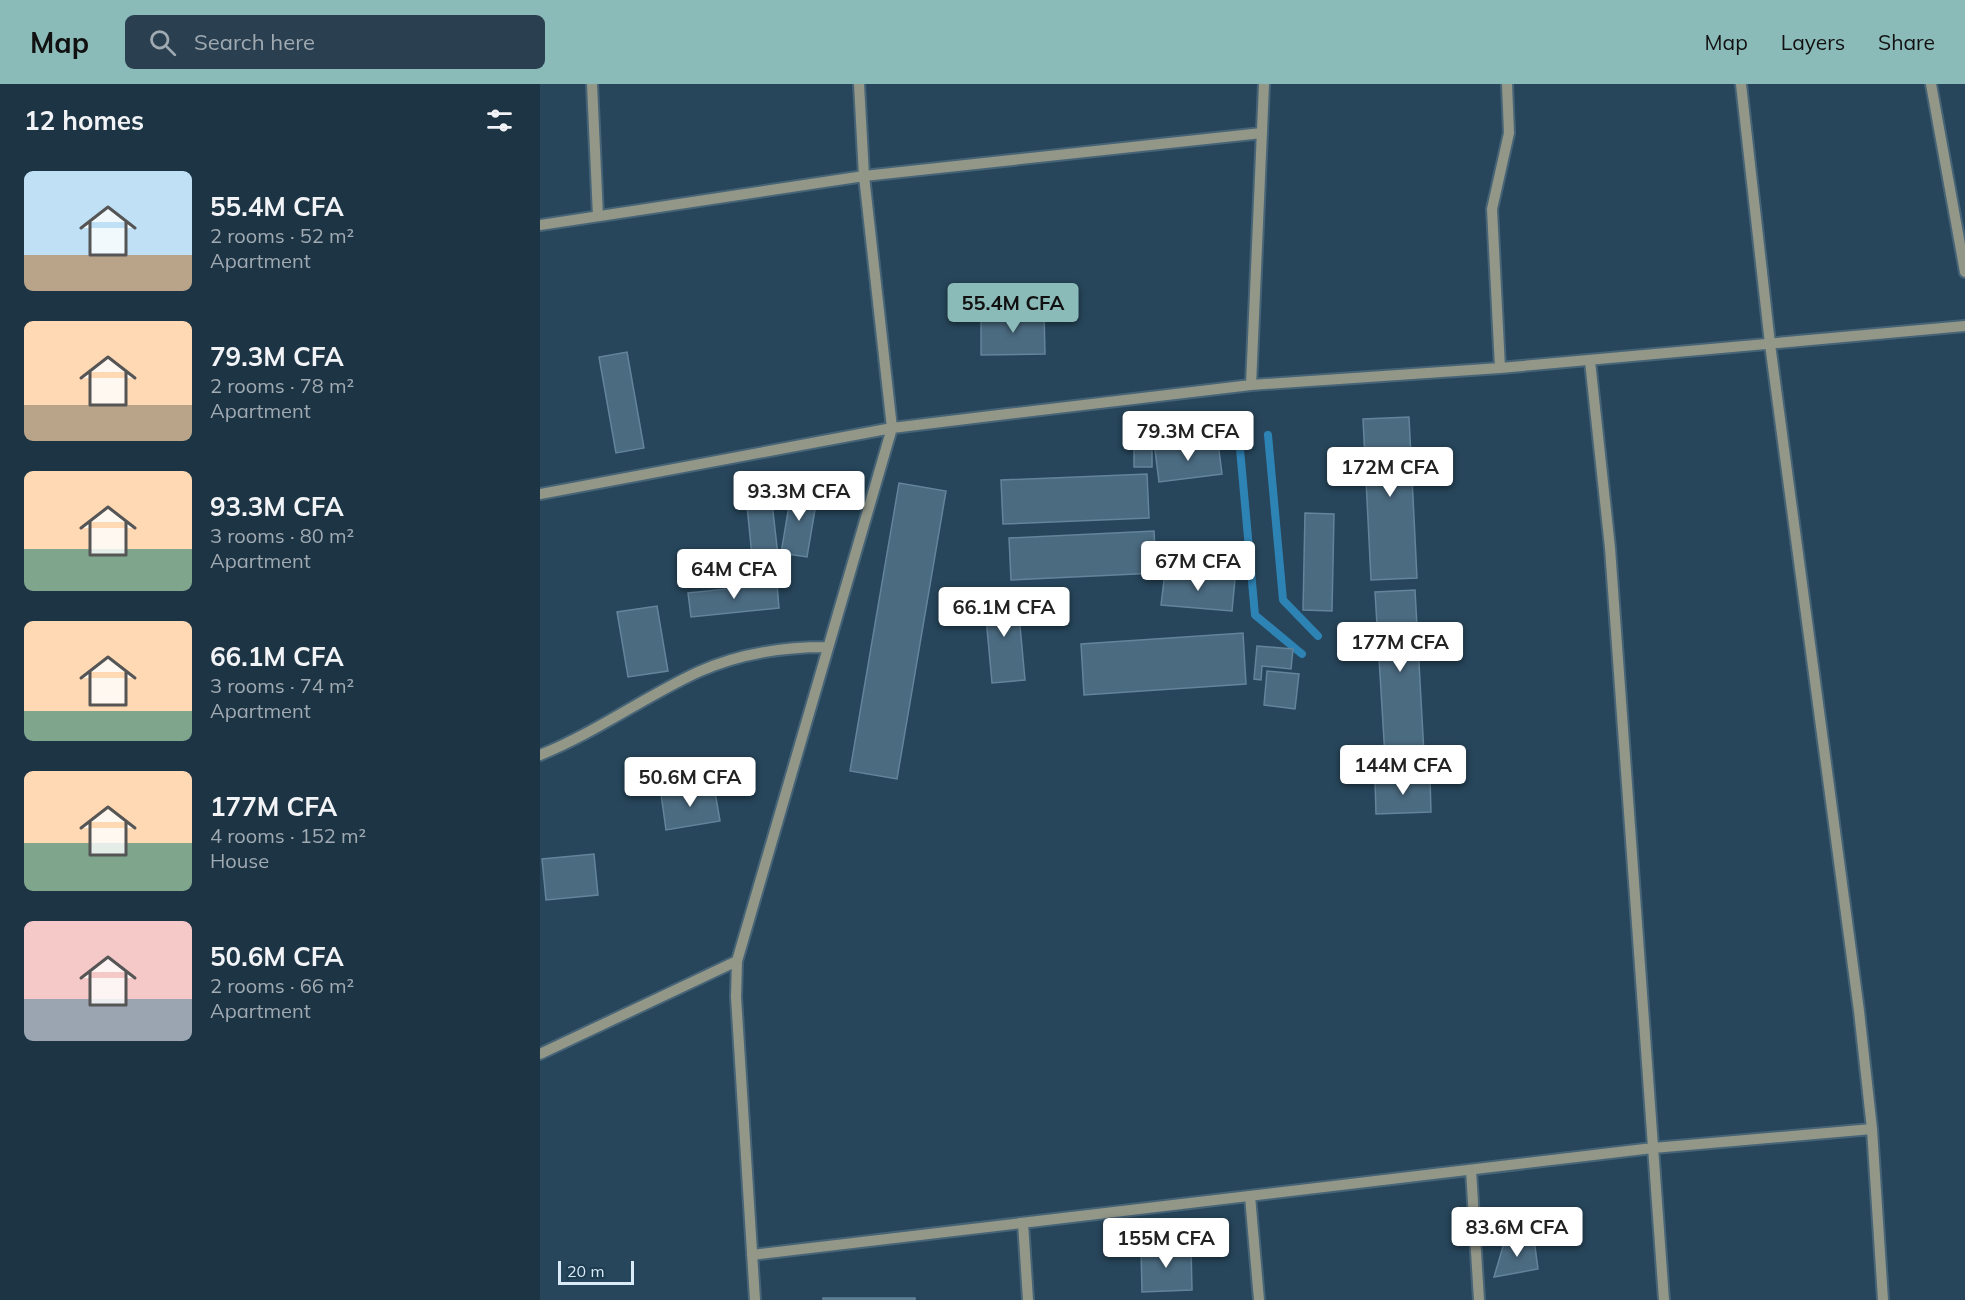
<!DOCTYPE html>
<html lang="en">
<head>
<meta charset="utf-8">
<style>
  :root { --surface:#1d3444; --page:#2a3f4f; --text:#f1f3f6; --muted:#a0aab2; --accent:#8bbbb9 }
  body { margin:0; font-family:Mulish,sans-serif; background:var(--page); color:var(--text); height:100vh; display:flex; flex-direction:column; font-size:22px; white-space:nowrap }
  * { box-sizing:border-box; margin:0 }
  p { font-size:20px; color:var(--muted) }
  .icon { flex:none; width:33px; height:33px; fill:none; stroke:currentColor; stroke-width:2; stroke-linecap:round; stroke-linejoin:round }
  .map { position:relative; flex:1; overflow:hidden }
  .sheet { display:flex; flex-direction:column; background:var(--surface); width:540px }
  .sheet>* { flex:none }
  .scale { position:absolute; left:18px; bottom:15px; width:76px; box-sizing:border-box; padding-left:6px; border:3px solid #daebf8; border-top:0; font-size:16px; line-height:21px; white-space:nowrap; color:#daebf8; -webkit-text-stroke:4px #1d3c50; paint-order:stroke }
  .price { position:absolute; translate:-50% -51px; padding:0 14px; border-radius:6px; background:#fff; color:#222; font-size:20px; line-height:39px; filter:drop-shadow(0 2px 3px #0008) }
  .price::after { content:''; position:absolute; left:50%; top:36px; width:18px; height:14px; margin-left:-9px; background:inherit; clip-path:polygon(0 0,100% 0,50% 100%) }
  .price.on { background:var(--accent); color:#111 }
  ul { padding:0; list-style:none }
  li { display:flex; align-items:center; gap:18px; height:150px; padding:0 24px }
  li span { display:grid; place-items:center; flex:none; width:168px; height:120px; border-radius:9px; color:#555 }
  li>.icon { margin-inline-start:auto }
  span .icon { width:72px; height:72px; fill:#fffc; stroke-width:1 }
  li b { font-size:26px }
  h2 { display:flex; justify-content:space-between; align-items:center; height:72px; padding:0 24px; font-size:26px }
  header { display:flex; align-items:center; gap:36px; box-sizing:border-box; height:84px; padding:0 30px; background:var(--accent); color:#111 }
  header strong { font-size:28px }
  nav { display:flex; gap:33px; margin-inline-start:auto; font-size:21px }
  .search { width:420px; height:54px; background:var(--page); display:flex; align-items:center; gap:15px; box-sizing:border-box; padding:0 21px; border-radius:9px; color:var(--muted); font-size:22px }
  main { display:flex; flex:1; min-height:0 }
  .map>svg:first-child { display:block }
</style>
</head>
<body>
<header>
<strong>Map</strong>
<div class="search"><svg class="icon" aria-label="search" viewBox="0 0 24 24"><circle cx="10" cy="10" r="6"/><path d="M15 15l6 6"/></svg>Search here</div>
<nav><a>Map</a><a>Layers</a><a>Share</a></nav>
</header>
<main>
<section class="sheet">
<h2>12 homes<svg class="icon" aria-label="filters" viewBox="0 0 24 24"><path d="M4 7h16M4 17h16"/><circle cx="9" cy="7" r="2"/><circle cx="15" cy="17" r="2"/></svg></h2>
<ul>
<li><span style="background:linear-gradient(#bfe0f5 70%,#b9a48a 0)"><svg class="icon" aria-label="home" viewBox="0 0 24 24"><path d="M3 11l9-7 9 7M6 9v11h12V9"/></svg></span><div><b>55.4M CFA</b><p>2 rooms · 52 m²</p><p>Apartment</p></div></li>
<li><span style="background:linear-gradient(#ffd9b3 70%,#b9a48a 0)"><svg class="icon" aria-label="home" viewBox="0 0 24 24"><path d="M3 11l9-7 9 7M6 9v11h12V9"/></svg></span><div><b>79.3M CFA</b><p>2 rooms · 78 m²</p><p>Apartment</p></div></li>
<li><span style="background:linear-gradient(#ffd9b3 65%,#7fa58c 0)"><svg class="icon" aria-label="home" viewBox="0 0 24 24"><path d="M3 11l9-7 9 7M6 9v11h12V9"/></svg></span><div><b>93.3M CFA</b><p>3 rooms · 80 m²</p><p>Apartment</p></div></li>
<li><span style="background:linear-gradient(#ffd9b3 75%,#7fa58c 0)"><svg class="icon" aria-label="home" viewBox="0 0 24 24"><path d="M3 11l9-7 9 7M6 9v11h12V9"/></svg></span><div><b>66.1M CFA</b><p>3 rooms · 74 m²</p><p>Apartment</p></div></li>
<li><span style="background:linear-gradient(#ffd9b3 60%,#7fa58c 0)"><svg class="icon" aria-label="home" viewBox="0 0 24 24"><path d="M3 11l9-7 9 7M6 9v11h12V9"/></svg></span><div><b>177M CFA</b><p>4 rooms · 152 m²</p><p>House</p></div></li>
<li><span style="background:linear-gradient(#f6c9c9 65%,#9aa5b1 0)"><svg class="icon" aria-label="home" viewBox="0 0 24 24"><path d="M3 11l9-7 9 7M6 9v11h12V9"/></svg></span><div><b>50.6M CFA</b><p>2 rooms · 66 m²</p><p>Apartment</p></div></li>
</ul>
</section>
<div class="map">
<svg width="1425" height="1216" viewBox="0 0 1425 1216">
  <rect width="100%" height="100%" fill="#27465b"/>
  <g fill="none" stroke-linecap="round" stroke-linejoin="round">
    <!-- stream -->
    <path stroke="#2e83b5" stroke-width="8" d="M728,351L743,516L778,552
      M699,354L715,531L762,570"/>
  </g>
  <!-- building -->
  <path fill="#4b6b81" stroke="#63849b" stroke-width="1.5" d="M504,228L505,270L441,271V229Z
    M87,268L104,364L76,369L59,273Z
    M869,333L877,494L831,496L823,335Z
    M678,358L682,390L619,398L615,366Z
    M594,365H612V383H594Z
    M607,390L609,434L463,440L461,396Z
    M359,399L406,407L357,695L310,687Z
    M252,404L278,408L267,473L241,469Z
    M231,410L240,489L214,492L206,412Z
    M765,429L794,430L792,527L763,526Z
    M614,447L616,489L471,496L469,454Z
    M625,488L695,495L692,527L621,521Z
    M237,500L239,524L151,533L148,509Z
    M875,506L884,670L845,673L835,508Z
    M477,509L485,596L452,599L444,512Z
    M117,522L128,587L88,593L77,528Z
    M703,549L706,600L544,611L541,560Z
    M717,562L753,565L751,585L722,582L721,596L714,595Z
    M727,587L759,590L755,625L724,621Z
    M890,694L891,728L836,730L835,696Z
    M174,702L180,737L126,746L121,710Z
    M54,770L58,811L6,816L2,775Z
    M994,1155L998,1185L954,1193L964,1159Z
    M651,1162L652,1206L602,1208L601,1164Z
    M283,1214H375V1216H283Z"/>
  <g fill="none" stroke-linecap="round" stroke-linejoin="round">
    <defs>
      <path id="minor" d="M52,0L58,132
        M1201,0L1230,260L1319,927L1332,1045L1343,1216
        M1391,0L1425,188
        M0,141L324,92L722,49
        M1050,277L1070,464L1124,1216
        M960,284L952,125L969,49L967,0
        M711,301L724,0
        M0,410L352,344L467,330L711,301L960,284L1425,242
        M0,671C55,649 104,613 158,588C198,570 242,563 286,563
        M0,970L197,877
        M931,1086L939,1216
        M710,1112L719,1216
        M483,1139L488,1216
        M212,1171L1113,1064L1332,1045
        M215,1216L196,913L197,877L352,344L324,92L319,0"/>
    </defs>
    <!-- minor casing -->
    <use href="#minor" stroke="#476477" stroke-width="14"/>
    <!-- minor -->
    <use href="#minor" stroke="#939788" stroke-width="10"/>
  </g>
</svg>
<div class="scale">20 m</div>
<b class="price on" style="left:473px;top:250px">55.4M CFA</b>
<b class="price" style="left:648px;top:378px">79.3M CFA</b>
<b class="price" style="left:850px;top:414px">172M CFA</b>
<b class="price" style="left:259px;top:438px">93.3M CFA</b>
<b class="price" style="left:658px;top:508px">67M CFA</b>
<b class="price" style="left:194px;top:516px">64M CFA</b>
<b class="price" style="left:464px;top:554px">66.1M CFA</b>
<b class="price" style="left:860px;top:589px">177M CFA</b>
<b class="price" style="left:863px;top:712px">144M CFA</b>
<b class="price" style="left:150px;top:724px">50.6M CFA</b>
<b class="price" style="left:977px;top:1174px">83.6M CFA</b>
<b class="price" style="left:626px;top:1185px">155M CFA</b>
</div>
</main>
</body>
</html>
